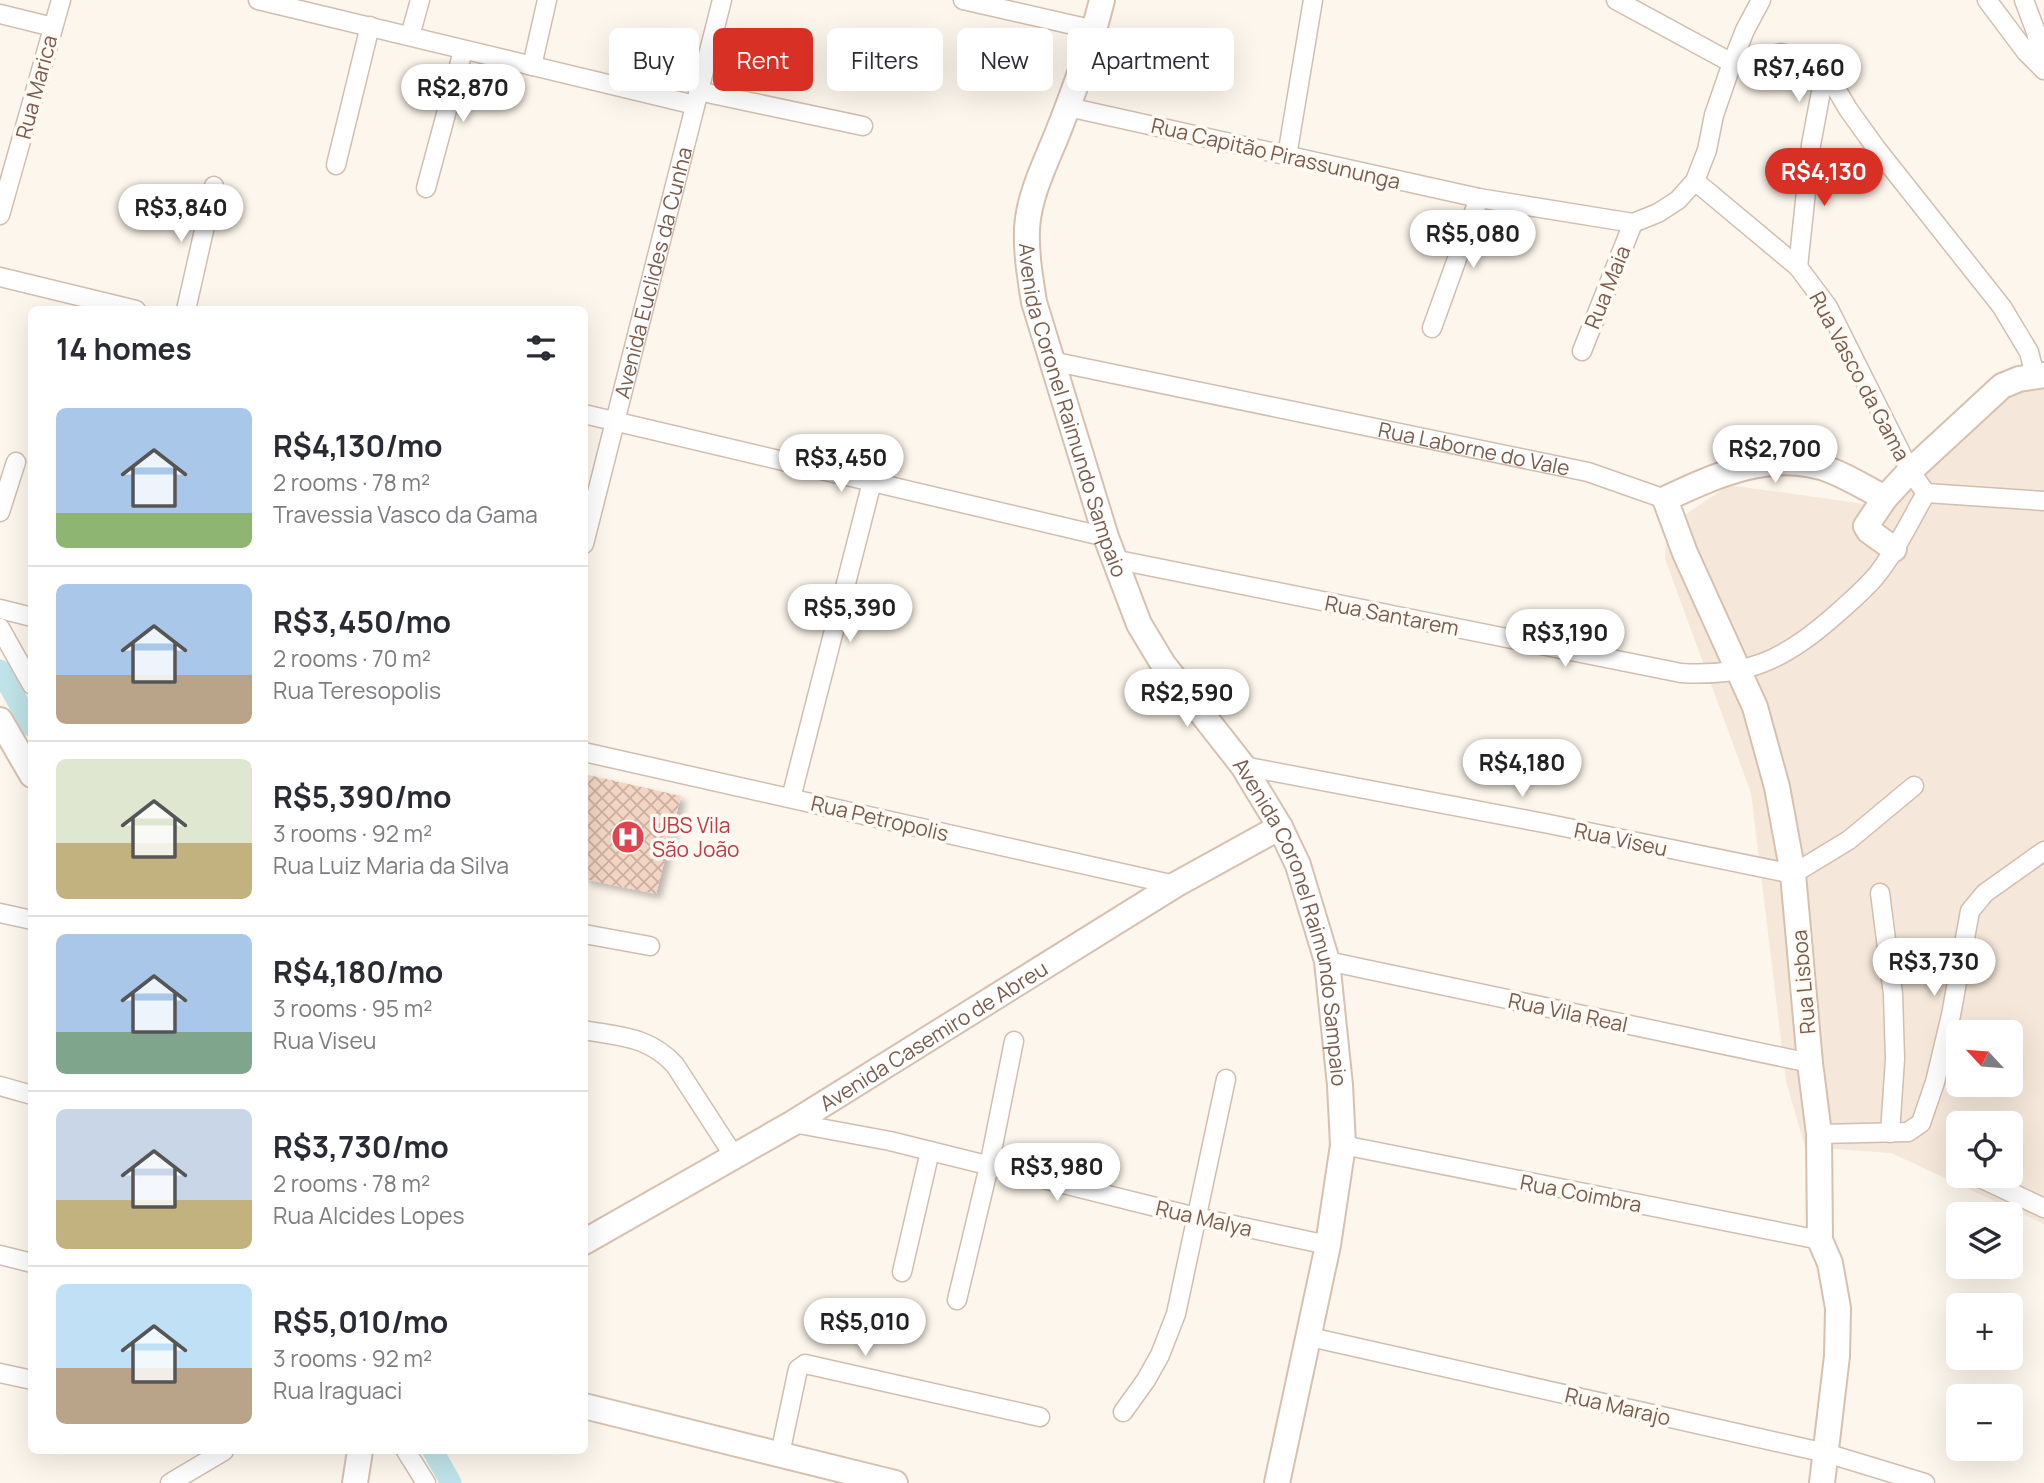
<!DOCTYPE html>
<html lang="en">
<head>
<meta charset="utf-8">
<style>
  :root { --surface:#fff; --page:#f7f7f7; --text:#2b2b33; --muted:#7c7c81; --line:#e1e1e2; --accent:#d93025 }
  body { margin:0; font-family:Manrope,sans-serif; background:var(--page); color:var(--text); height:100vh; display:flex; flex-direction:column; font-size:26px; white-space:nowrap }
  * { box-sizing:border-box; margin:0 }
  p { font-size:23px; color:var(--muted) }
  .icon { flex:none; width:38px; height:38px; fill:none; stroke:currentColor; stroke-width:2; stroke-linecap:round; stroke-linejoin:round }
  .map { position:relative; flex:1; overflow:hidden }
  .panel { position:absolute; left:28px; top:306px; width:560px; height:1148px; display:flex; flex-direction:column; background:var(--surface); border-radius:10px; box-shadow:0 7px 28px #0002 }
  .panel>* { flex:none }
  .top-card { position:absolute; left:609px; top:28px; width:665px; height:63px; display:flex; gap:14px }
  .needle { width:46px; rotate:296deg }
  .fabs { position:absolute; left:1946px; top:1020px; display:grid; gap:14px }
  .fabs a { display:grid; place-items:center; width:77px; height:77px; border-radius:10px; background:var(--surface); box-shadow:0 7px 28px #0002; font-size:35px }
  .price { position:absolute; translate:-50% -60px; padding:0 16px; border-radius:24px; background:#fff; color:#222; font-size:23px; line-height:46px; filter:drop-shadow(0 2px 4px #0008) }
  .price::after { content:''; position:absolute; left:50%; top:42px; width:21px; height:16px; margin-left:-10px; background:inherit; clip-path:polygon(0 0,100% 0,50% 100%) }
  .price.current { background:var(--accent); color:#fff }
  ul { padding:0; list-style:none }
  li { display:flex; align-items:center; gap:21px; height:175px; padding:0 28px }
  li+li { border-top:2px solid var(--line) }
  li span { display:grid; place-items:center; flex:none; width:196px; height:140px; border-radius:10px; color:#555 }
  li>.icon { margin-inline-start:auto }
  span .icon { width:84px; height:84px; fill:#fffc; stroke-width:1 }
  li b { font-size:30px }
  h2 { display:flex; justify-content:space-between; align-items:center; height:84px; padding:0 28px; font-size:30px }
  .chip { padding:0 24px; border-radius:10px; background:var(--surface); box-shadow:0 7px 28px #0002; font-size:24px; line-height:63px }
  .chip.current { background:var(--accent); color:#fff }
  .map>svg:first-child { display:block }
</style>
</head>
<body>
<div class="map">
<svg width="2044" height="1483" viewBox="0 0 2044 1483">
  <defs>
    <pattern id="building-cross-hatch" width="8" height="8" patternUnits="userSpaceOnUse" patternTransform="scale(1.75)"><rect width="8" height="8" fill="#f3d5c3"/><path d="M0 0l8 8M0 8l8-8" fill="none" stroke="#cab0a1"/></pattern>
    <filter id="shadow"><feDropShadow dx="5" dy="5" stdDeviation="3.5" flood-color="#0004"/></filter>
  </defs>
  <rect width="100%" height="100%" fill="#fdf6ec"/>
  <!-- residential -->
  <path fill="#f5e8da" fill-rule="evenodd" d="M2044,379V1224L1891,1153L1805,1147L1786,1081L1751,793L1665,559L1667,527L1729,485L1879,506L1988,392ZM1958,1032H2011V1085H1958ZM1958,1124H2011V1176H1958Z"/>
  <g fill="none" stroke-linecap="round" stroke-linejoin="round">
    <!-- canal -->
    <path stroke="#bfe3e8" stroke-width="21" d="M0,670L32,727
      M433,1451L451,1483"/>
  </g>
  <!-- building -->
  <path fill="url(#building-cross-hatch)" filter="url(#shadow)" d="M584,774L681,796L656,894L584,879Z"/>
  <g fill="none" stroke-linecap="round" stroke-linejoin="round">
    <defs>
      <g id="minor">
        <path d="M258,0L695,105"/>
        <path d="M963,0L1095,30"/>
        <path d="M1616,0L1732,63L1781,53L1804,58L1825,70L1848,109L1876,148L2002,307L2029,352L2035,375"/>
        <path d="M1987,0L2026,52L2044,70"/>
        <path d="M2024,0L2036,32L2044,70"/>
        <path d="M0,14L53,27"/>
        <path d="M410,36L420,0"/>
        <path d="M532,66L547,0"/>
        <path d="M698,91L863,126"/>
        <path d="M1068,107L1479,198L1633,223L1658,213L1678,200L1695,181L1707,150L1714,115L1732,63L1745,30L1761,0"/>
        <path d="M1287,156L1313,0"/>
        <path d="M336,165L370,26"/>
        <path d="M1695,181L1798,267L1828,307L1910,471L1926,493"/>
        <path d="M426,188L463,51"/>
        <path d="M0,215L61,0"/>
        <path d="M1798,267L1811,145L1825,70"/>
        <path d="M0,277L136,310"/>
        <path d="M186,310L214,186"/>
        <path d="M1432,328L1479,198"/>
        <path d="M1582,351L1633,223"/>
        <path id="s1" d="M1051,361L1588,472L1665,499"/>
        <path d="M584,414L1106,537"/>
        <path d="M1926,493L2044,501"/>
        <path d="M0,512L16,462"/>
        <path id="s2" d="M584,544L722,0"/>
        <path d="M1113,559L1681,673C1747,677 1784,660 1833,617C1848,604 1863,591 1876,576C1896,551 1910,521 1926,493"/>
        <path d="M0,609L32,617"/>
        <path d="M0,628L32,685"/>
        <path d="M584,752L1175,885"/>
        <path d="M1243,766L1549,824L1793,874L1849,840L1914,786"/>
        <path d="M791,798L872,482"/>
        <path d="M1880,893L1893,994L1895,1059L1890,1133"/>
        <path d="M0,913L32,920"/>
        <path d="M584,934L650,946"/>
        <path d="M1327,961L1810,1063"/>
        <path d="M584,1030C621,1037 648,1036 675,1065L734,1156"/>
        <path d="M0,1086L32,1095"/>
        <path d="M793,1123L890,1141L1196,1217L1328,1245"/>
        <path d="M1819,1134L1908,1132L1921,1123L1935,1082L1951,1015L1970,911L1985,893L2044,851"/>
        <path d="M1343,1145L1820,1240"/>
        <path d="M1976,1176L2044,1208"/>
        <path d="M0,1255L32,1263"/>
        <path d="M902,1272L930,1151"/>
        <path d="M957,1300L989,1166L1014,1041"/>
        <path d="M1310,1337L1826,1453L1925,1483"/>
        <path d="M0,1373L32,1380"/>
        <path d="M1123,1412L1146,1380L1160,1355L1176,1314L1226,1079"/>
        <path d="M406,1451L426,1483"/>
        <path d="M780,1454L798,1369L805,1364L1040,1417"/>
        <path d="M170,1483L224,1451"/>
      </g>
      <g id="secondary">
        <path id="s3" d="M1102,0C1091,45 1075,89 1058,132C1046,162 1029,195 1027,228C1026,253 1030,277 1034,302L1106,537L1139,624L1163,664L1243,766L1280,827L1298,865L1327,961L1340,1085L1343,1145L1328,1245L1277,1483"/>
        <path d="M1894,549L1869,531L1866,526L1885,498L1910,471L2002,386L2019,379L2044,375"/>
        <path d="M0,720L32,775"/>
        <path id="s4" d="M584,1242L793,1123L1175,885L1280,827"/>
        <path d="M584,1406L895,1483"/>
        <path d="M355,1483L360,1451"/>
        <path d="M1822,1483L1837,1356L1838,1308L1830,1263L1820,1240L1819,1134L1810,1063L1793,874L1777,787L1755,707L1685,553L1665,499C1716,475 1775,448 1832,471C1850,478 1867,489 1885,498"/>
      </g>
    </defs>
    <!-- minor casing -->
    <use href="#minor" stroke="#d1beb0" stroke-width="21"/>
    <!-- secondary casing -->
    <use href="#secondary" stroke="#d6c0b0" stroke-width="28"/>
    <!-- minor -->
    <use href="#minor" stroke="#fff" stroke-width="18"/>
    <!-- secondary -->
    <use href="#secondary" stroke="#fff" stroke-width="24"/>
  </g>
  <!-- icons -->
  <defs>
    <symbol id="hospital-disc" viewBox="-11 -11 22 22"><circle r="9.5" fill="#e0444e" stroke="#fffaf3"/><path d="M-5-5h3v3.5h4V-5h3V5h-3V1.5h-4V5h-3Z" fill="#fff"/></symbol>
  </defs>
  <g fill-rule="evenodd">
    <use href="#hospital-disc" x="609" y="818" width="38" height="38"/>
  </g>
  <g text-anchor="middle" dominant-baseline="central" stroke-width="7" stroke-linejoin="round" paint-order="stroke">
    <!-- street labels -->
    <g font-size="21" fill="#7a5c4d" stroke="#fffaf3">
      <text transform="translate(36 87) rotate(-75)">Rua Marica</text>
      <text transform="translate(1276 153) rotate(13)">Rua Capitão Pirassununga</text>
      <text stroke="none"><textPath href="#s2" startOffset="280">Avenida Euclides da Cunha</textPath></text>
      <text transform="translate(1607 287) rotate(-68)">Rua Maia</text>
      <text transform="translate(1860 376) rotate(62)">Rua Vasco da Gama</text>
      <text stroke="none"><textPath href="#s3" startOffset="429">Avenida Coronel Raimundo Sampaio</textPath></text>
      <text stroke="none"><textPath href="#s1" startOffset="432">Rua Laborne do Vale</textPath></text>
      <text transform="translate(1392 615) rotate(11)">Rua Santarem</text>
      <text transform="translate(880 818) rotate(13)">Rua Petropolis</text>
      <text transform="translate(1621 839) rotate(12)">Rua Viseu</text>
      <text stroke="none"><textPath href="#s3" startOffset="996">Avenida Coronel Raimundo Sampaio</textPath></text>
      <text transform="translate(1803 982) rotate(-95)">Rua Lisboa</text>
      <text transform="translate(1568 1012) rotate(12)">Rua Vila Real</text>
      <text stroke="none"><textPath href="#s4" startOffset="406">Avenida Casemiro de Abreu</textPath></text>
      <text transform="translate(1581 1193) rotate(11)">Rua Coimbra</text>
      <text transform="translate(1204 1218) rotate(13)">Rua Malya</text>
      <text transform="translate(1618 1406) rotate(13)">Rua Marajo</text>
    </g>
    <!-- health labels -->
    <g font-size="21" fill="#be3a42" stroke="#fffaf3" text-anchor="start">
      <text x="652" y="825">UBS Vila<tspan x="652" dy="24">São João</tspan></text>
    </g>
  </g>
</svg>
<div class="fabs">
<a><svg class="needle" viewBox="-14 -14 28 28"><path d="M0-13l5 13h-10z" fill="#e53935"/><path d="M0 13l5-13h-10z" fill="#7c7c81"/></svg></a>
<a><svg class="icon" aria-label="locate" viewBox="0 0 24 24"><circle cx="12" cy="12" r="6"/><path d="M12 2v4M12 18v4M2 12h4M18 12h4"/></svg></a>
<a><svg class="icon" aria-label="layers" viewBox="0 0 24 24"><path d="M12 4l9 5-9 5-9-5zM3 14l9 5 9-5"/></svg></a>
<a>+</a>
<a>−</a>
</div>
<b class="price" style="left:1799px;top:104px">R$7,460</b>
<b class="price" style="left:463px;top:124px">R$2,870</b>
<b class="price current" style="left:1824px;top:208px">R$4,130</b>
<b class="price" style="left:181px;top:244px">R$3,840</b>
<b class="price" style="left:1473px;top:270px">R$5,080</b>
<b class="price" style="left:1775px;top:485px">R$2,700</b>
<b class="price" style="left:841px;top:494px">R$3,450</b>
<b class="price" style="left:850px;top:644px">R$5,390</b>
<b class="price" style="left:1565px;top:669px">R$3,190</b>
<b class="price" style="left:1187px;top:729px">R$2,590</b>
<b class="price" style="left:1522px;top:799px">R$4,180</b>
<b class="price" style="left:1934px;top:998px">R$3,730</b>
<b class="price" style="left:1057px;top:1203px">R$3,980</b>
<b class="price" style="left:865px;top:1358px">R$5,010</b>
<div class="top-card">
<a class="chip">Buy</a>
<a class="chip current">Rent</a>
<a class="chip">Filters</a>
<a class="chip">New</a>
<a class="chip">Apartment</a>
</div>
<section class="panel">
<h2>14 homes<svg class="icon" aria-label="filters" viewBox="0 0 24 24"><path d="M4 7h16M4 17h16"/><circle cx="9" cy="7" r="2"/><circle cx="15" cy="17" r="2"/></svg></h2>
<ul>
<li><span style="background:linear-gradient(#a9c7e8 75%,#8fb573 0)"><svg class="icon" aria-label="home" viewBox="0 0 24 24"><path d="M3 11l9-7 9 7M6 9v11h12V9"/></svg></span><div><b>R$4,130/mo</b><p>2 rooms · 78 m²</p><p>Travessia Vasco da Gama</p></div></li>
<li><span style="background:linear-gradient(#a9c7e8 65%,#b9a48a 0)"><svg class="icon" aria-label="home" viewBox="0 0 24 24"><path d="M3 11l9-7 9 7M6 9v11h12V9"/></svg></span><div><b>R$3,450/mo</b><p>2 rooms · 70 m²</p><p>Rua Teresopolis</p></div></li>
<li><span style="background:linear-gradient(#dfe7d0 60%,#c2b280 0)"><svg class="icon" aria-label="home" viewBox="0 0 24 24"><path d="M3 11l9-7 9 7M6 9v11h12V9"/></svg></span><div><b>R$5,390/mo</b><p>3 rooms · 92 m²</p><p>Rua Luiz Maria da Silva</p></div></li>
<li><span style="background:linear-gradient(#a9c7e8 70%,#7fa58c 0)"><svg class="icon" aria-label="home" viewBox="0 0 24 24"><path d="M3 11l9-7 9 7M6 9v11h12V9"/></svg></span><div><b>R$4,180/mo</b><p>3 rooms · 95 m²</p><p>Rua Viseu</p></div></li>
<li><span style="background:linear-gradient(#c9d6e8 65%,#c2b280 0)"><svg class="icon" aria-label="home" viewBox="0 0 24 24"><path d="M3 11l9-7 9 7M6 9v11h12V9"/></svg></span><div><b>R$3,730/mo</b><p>2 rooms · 78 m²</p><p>Rua Alcides Lopes</p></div></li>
<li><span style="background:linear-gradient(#bfe0f5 60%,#b9a48a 0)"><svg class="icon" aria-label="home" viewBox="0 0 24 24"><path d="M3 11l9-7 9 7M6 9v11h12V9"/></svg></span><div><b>R$5,010/mo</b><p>3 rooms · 92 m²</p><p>Rua Iraguaci</p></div></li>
</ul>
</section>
</div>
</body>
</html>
